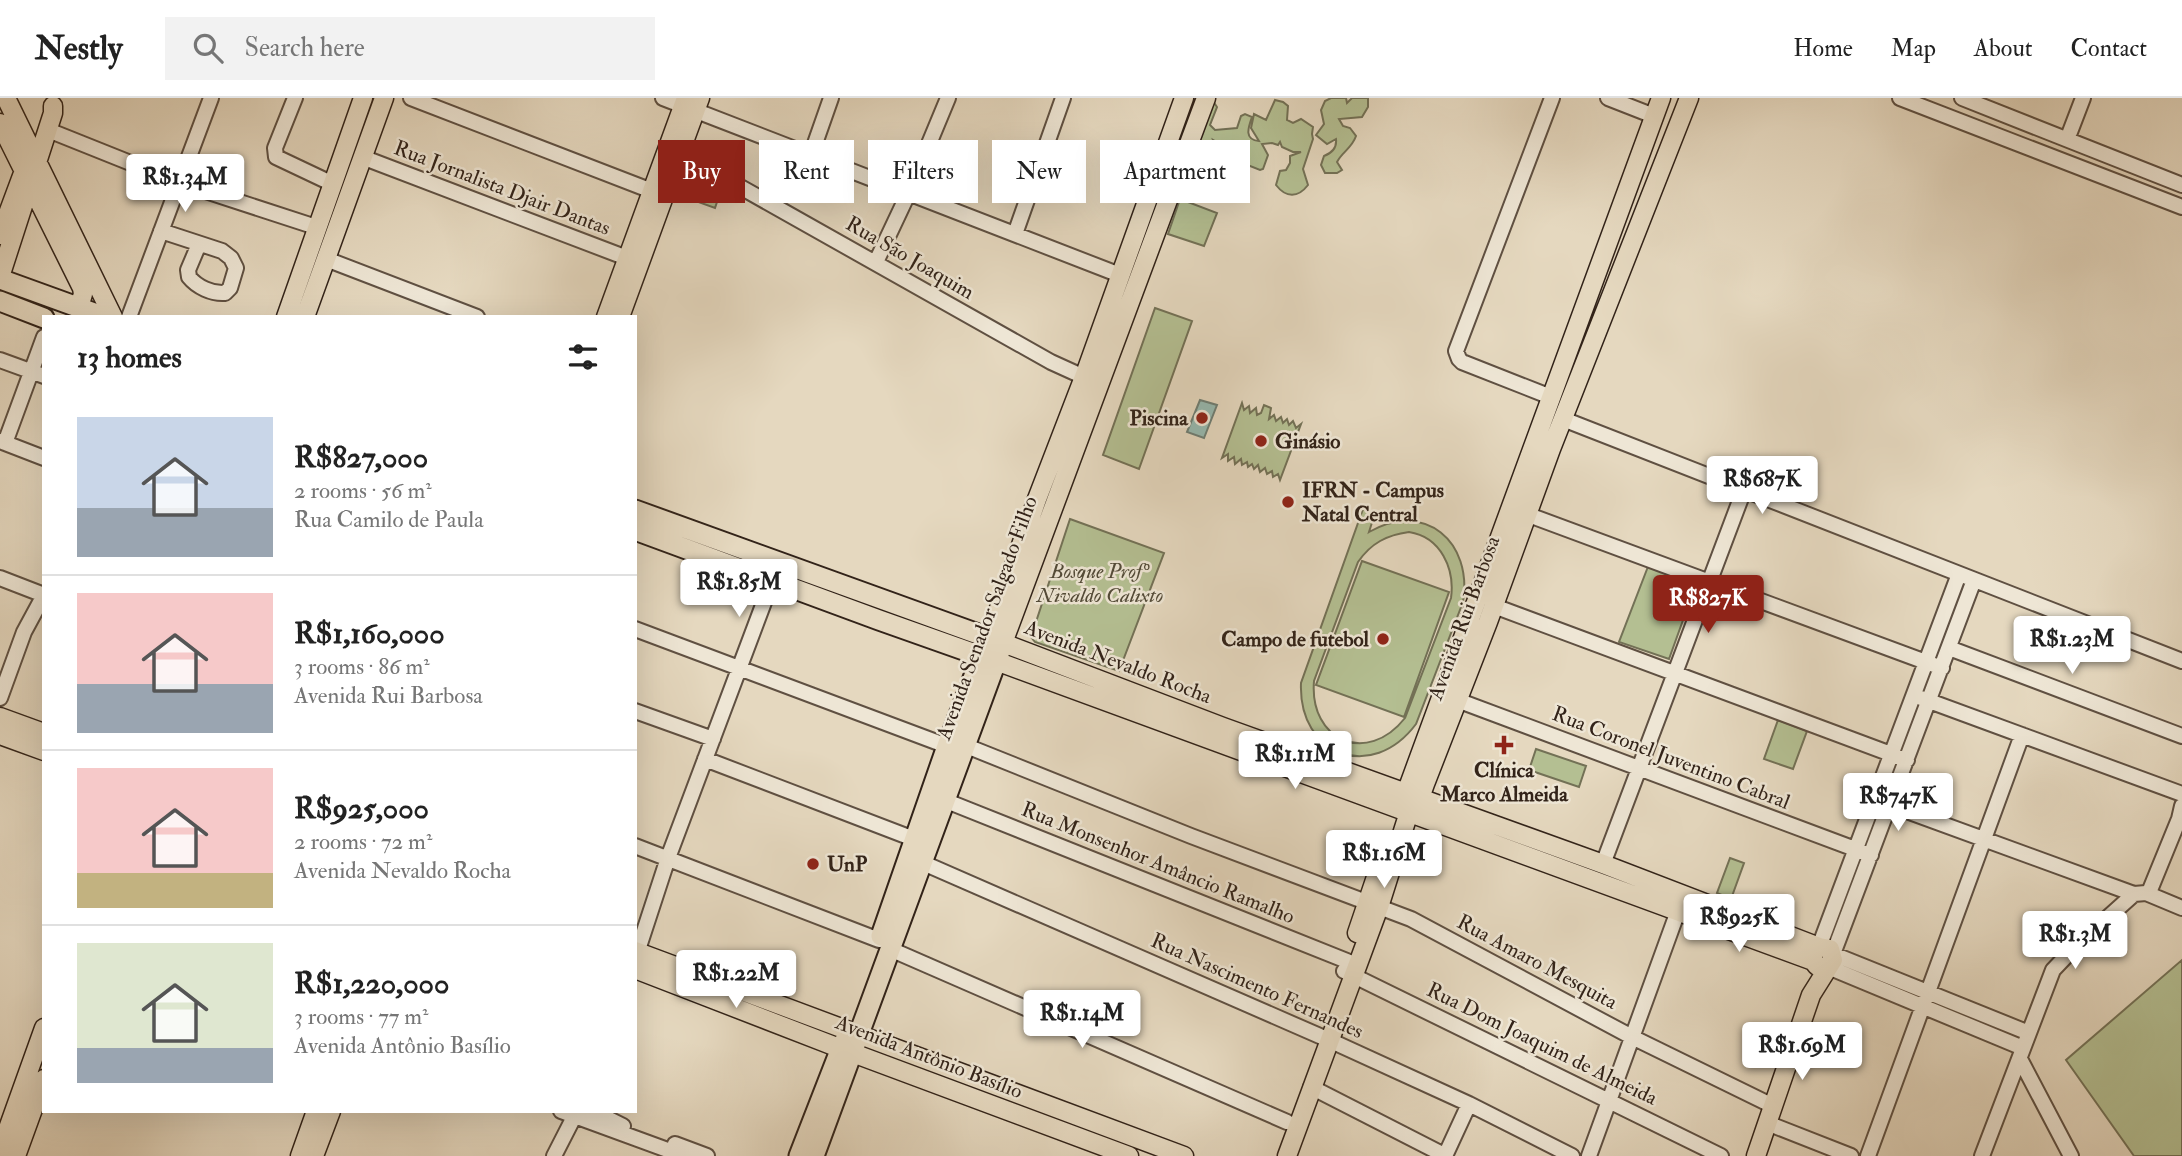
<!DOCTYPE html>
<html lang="en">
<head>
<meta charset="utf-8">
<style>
  :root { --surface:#fff; --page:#f2f2f2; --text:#222; --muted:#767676; --line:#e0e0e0; --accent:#8f2418 }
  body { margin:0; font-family:"IM FELL Double Pica",serif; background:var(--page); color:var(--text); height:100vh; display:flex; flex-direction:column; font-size:26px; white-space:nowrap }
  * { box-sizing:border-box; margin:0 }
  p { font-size:23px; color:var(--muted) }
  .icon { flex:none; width:38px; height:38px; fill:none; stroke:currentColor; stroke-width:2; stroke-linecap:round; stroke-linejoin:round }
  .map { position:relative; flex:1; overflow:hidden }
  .details { position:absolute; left:42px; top:217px; width:595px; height:798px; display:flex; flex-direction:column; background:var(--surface); border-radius:0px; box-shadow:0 7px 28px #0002 }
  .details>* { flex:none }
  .hud { position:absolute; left:658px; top:42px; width:665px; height:63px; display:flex; gap:14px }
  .price { position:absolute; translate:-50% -60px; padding:0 16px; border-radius:7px; background:#fff; color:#222; font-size:23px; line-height:46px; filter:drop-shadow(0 2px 4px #0008) }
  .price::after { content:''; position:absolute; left:50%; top:42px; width:21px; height:16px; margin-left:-10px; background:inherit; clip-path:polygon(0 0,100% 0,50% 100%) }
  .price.current { background:var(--accent); color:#fff }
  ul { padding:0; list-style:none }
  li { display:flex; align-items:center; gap:21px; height:175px; padding:0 35px }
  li+li { border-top:2px solid var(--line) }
  li span { display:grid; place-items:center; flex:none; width:196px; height:140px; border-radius:0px; color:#555 }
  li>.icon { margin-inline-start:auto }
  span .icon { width:84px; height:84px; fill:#fffc; stroke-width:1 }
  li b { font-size:30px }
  h2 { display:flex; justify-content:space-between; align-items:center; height:84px; padding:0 35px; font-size:30px }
  .chip { padding:0 24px; border-radius:0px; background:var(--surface); box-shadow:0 7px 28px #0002; font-size:24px; line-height:63px }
  .chip.current { background:var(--accent); color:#fff }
  header { display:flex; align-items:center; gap:42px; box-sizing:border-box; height:98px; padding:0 35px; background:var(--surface); border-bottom:2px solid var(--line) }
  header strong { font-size:33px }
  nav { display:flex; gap:38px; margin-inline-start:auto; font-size:24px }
  .search { width:490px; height:63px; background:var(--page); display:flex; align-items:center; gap:18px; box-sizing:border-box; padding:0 24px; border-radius:0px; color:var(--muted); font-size:26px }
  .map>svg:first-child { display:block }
</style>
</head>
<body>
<header>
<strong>Nestly</strong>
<div class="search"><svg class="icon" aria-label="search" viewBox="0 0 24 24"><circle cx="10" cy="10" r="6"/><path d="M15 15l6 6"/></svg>Search here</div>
<nav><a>Home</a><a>Map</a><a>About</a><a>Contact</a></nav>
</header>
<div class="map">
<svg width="2182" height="1058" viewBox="0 0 2182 1058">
  <rect width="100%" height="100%" fill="#e5d8bf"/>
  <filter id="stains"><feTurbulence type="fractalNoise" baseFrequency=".00286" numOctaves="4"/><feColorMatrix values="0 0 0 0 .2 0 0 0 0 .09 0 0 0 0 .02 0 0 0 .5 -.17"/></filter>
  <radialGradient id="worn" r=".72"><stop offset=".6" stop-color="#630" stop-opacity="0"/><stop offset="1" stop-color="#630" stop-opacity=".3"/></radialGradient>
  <!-- green -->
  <path fill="#b4bf92" stroke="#737156" stroke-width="2" fill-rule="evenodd" d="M1331,0H1346L1347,5L1352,0H1368V9L1362,19L1339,21L1343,28L1350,30L1356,38C1352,50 1342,54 1337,64L1342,72L1337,75H1325L1321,67L1324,58C1332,55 1337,50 1336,41L1327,46L1316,37L1324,26L1321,12L1325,3Z
    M1275,2L1283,4L1288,8L1287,22L1293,25L1301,21L1313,29L1312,36L1313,41L1303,71L1308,87C1298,100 1286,100 1276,87L1280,73L1286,72L1290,65V58L1301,54H1293L1282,49L1280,44L1278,47L1272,45L1262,46L1268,57L1263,71L1260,72L1245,66L1244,59L1233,62L1229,58V47L1220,46L1213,42L1218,57L1213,64L1204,66L1191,62L1213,3L1217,9L1210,27L1215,32L1237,30L1241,18L1245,16L1252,19C1248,30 1244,42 1259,43L1251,30L1254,16L1266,22Z
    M684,73L723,86L715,110L676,96Z
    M1180,101L1217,115L1204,148L1168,136Z
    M1155,210L1192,223L1139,371L1103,357Z
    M1242,305L1244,312L1249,308L1250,315L1256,310L1257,317L1261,315L1264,307L1271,310L1269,321L1274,317L1276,323L1281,319L1283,325L1287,321L1289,327L1293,323L1296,330L1301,326L1280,382L1278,376L1273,379L1272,373L1267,376L1265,370L1260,374L1258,367L1254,371L1252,366L1248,369L1247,364L1242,367L1241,361L1235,366L1234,359L1228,363V356L1222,360Z
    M1363,411L1375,415L1369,434C1425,402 1473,444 1463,504L1416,626C1372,685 1298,658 1301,585ZM1409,434C1441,439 1455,471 1451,500L1405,620C1367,668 1309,643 1314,583L1358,464C1371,445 1387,437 1409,434Z
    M1070,421L1164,455L1119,573L1035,544L1031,539Z
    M1362,463L1449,494L1404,619L1316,587Z
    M1649,466L1696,486L1669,561L1619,544Z
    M1778,622L1807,633L1793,671L1764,661Z
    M1536,651L1586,668L1579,689L1529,672Z
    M1730,760L1744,765L1731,801L1717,795Z
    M2182,862V1058H2134L2066,962Z"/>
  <!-- water -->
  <path fill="#96bab1" stroke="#6e7e74" stroke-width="2" d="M1200,302L1217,307L1204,340L1187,334Z"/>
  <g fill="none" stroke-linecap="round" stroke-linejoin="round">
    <defs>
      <path id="minor" d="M295,0L275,50L276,59L333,86
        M411,0L652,93
        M663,0L1120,177
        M1608,0L1654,18
        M1900,0L2182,109
        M1962,0L2182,87
        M48,32L178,84L316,129
        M2070,34L2083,0
        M680,55L1051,264L1084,279
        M811,57L831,0
        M362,59L627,160
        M161,133L222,153L231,160L236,170L230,190L225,195C212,196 197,189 189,179L188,172L199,146
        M1015,136L1063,0
        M326,161L477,219
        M876,164L909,94L948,0
        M129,219L211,0
        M0,262L44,278
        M1551,299L1462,264L1459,261L1456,253L1552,0
        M1563,321L2182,563
        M0,343L44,360
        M5,345L44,239
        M1526,416L1942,570
        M0,480L44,497
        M1494,508L1907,662
        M635,531L947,648
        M1949,550L2182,638
        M0,600L24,534L44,497
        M1921,600L2182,696
        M1457,602L1871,757
        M635,613L713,641
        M964,647L1191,738L1411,821L1632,939L1773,1008
        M705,661L914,741
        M944,702L1357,867
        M1882,704L2134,796
        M635,748L879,842
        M921,764L1329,942L1469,1006L1572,1058
        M1603,766L1744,392
        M2146,795L2182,810
        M1819,849L1959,476
        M890,851L1287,1024
        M1833,856L1974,482
        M1833,856L2029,935
        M635,861L668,760L772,483
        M1828,869L2023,950
        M1344,873L1721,1058
        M2020,961L2071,1058
        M1311,989L1446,1058
        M561,1013L684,1058
        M593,1013L623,1028
        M1767,1025L1851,1058
        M675,1046L707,1058
        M554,1058L577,1013
        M1445,1058L1469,1006
        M1589,1058L1678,813
        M1868,1058L2022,637
        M1982,1058L2053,872L2074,850L2134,796L2146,795L2150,792L2179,721L2182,708"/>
      <path id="major" d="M6,0L113,219
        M1206,0L1003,545L1223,629L1603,766L1819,849
        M0,25L82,190L83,196L79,209
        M0,137L22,78
        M0,179L53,15V8
        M286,219L363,0
        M305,219L384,0
        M606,219L686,0
        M620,219L700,0
        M989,539L1037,401L1084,279L1184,0
        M996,563L1813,863
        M0,619L44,635
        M0,637L44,653
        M1402,706L1661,0
        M1357,835L1376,779
        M635,853L1184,1058
        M635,871L834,948L1129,1058
        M0,1053L44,930
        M16,1058L44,981
        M300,1058L316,1013
        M314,1058L331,1013
        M1287,1058L1379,809L1409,714L1420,700L1425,686L1488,524L1551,351L1689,0
        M1756,1058L1811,897L1833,862L1830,851L1819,849L1813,855V863L1817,868L1828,869"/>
      <path id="highway" d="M0,181L105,219
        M0,203L44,220
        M635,412L1003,545L814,1058
        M635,432L879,522L992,562
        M881,838L947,648L989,539
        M799,1058L843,945"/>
    </defs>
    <!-- minor casing -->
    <use href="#minor" stroke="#5f5042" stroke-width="18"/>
    <!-- major casing -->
    <use href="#major" stroke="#322319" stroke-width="21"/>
    <!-- highway casing -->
    <use href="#highway" stroke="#322319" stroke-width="23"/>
    <!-- minor -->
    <use href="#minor" stroke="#eee6d5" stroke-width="14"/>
    <!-- major -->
    <use href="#major" stroke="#e5d8bf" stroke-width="18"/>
    <!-- highway -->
    <use href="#highway" stroke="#e5d8bf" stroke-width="19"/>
  </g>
  <!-- markers -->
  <g fill="#8f2418" stroke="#eee6d5" stroke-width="2.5">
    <circle cx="1202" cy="320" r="7"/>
    <circle cx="1261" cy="343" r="7"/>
    <circle cx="1288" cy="404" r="7"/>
    <circle cx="1383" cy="541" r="7"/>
    <path d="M1500.5 636.5h7v7h7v7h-7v7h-7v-7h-7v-7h7z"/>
    <circle cx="813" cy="766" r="7"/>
  </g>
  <g text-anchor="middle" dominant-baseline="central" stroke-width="5" stroke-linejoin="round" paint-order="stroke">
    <!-- street labels -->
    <g font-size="21" fill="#322319" stroke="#eee6d5">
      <text transform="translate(502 90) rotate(21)">Rua Jornalista Djair Dantas</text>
      <text transform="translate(910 160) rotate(30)">Rua São Joaquim</text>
      <text transform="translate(987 520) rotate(-70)">Avenida Senador Salgado Filho</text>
      <text transform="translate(1464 520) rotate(-70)">Avenida Rui Barbosa</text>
      <text transform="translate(1118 564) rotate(21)">Avenida Nevaldo Rocha</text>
      <text transform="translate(1671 660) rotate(21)">Rua Coronel Juventino Cabral</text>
      <text transform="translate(1158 765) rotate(22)">Rua Monsenhor Amâncio Ramalho</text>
      <text transform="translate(1537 864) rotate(28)">Rua Amaro Mesquita</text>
      <text transform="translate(1257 888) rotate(24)">Rua Nascimento Fernandes</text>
      <text transform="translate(1542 946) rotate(26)">Rua Dom Joaquim de Almeida</text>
      <text transform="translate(929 959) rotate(21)">Avenida Antônio Basílio</text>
    </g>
    <!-- poi labels -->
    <g font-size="21" font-weight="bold" fill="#322319" stroke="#eee6d5" text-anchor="start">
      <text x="1188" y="320" text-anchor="end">Piscina</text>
      <text x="1275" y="343">Ginásio</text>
      <text x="1302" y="392">IFRN - Campus<tspan x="1302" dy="24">Natal Central</tspan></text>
      <text x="1369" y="541" text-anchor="end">Campo de futebol</text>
      <text x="1504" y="672" text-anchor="middle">Clínica<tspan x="1504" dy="24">Marco Almeida</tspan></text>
      <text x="827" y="766">UnP</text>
    </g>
    <!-- park labels -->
    <g font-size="21" font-style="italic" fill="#524a37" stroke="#eee6d5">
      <text x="1100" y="473">Bosque Profº<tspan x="1100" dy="24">Nivaldo Calixto</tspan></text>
    </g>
  </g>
  <rect width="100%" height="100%" filter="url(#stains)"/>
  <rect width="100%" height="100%" fill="url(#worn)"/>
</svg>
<b class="price" style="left:185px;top:116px">R$1.34M</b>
<b class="price" style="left:1762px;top:418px">R$687K</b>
<b class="price" style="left:739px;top:521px">R$1.85M</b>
<b class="price current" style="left:1708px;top:537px">R$827K</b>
<b class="price" style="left:2072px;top:578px">R$1.23M</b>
<b class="price" style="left:1295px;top:693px">R$1.11M</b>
<b class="price" style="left:1898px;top:735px">R$747K</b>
<b class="price" style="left:1384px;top:792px">R$1.16M</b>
<b class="price" style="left:1739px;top:856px">R$925K</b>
<b class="price" style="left:2075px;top:873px">R$1.3M</b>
<b class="price" style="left:736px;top:912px">R$1.22M</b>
<b class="price" style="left:1082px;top:952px">R$1.14M</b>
<b class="price" style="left:1802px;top:984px">R$1.69M</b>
<div class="hud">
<a class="chip current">Buy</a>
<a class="chip">Rent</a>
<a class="chip">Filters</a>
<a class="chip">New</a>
<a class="chip">Apartment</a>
</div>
<section class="details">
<h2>13 homes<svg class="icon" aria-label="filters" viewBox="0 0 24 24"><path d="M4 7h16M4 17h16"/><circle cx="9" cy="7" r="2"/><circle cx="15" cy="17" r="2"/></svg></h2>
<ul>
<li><span style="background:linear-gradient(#c9d6e8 65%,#9aa5b1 0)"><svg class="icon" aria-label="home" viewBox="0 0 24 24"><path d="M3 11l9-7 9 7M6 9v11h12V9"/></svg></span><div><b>R$827,000</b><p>2 rooms · 56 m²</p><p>Rua Camilo de Paula</p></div></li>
<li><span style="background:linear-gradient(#f6c9c9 65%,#9aa5b1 0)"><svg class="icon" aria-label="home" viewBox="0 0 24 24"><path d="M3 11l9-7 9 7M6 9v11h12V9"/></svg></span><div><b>R$1,160,000</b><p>3 rooms · 86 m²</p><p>Avenida Rui Barbosa</p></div></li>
<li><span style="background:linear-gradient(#f6c9c9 75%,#c2b280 0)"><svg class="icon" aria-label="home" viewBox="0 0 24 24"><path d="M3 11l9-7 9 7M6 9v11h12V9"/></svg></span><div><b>R$925,000</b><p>2 rooms · 72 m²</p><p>Avenida Nevaldo Rocha</p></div></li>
<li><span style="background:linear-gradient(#dfe7d0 75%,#9aa5b1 0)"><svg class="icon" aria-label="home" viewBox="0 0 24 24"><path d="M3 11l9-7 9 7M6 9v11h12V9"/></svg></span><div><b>R$1,220,000</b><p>3 rooms · 77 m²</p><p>Avenida Antônio Basílio</p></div></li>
</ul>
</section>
</div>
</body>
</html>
